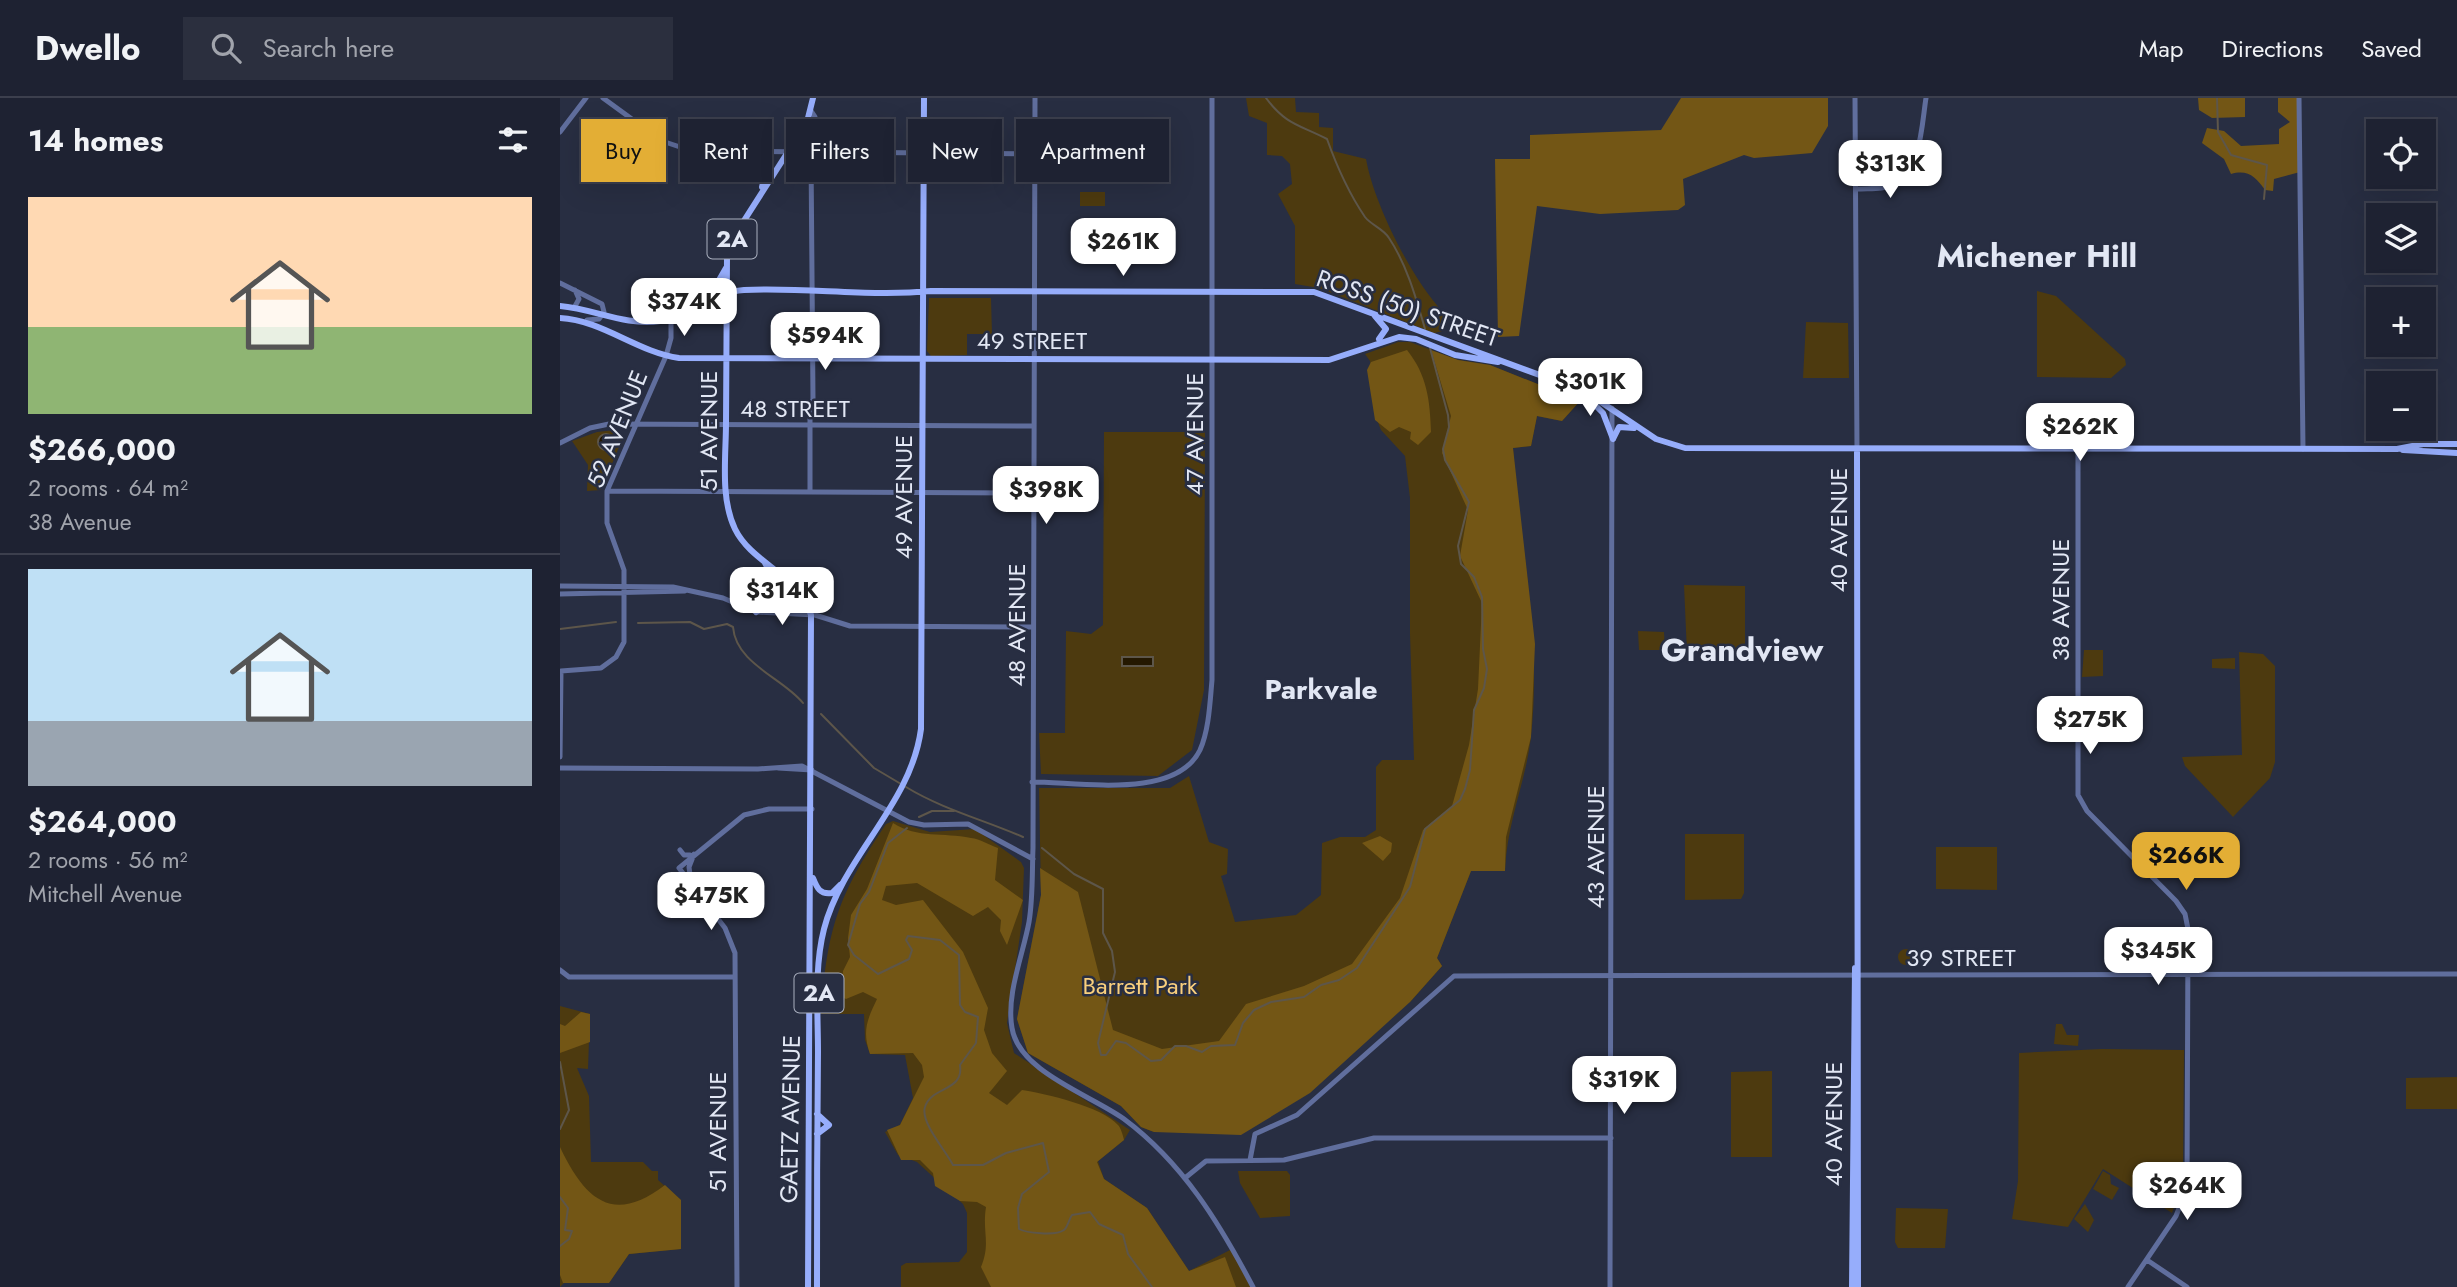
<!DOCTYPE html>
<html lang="en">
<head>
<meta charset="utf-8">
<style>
  :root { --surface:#1e2232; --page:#2b2f3e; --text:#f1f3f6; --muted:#a1a4ac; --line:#3c3f4d; --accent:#e3ae35 }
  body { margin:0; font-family:Jost,sans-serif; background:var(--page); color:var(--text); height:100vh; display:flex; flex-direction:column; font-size:26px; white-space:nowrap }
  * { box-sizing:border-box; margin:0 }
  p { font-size:23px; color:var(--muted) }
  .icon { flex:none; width:38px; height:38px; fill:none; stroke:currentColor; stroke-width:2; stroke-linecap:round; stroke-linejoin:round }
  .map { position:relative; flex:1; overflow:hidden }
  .side { display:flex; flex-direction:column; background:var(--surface); width:560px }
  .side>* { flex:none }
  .top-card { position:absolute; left:21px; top:21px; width:665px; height:63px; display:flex; gap:14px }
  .controls { position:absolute; left:1806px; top:21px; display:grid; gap:14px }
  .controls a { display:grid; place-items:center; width:70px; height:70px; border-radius:0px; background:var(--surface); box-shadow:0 7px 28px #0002,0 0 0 2px var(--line); font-size:35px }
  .price { position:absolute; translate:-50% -60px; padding:0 16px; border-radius:14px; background:#fff; color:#222; font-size:23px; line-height:46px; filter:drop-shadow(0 2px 4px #0008) }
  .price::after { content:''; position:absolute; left:50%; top:42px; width:21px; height:16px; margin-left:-10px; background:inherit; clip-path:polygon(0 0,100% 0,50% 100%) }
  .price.active { background:var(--accent); color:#111 }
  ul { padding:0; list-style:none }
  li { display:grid; align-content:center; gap:14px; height:371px; padding:0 28px }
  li+li { border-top:2px solid var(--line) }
  li span { display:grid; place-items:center; height:217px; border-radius:0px; color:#555 }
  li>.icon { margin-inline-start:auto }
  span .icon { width:126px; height:126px; fill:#fffc; stroke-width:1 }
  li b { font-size:30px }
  h2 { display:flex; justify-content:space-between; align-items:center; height:84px; padding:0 28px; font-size:30px }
  .tag { padding:0 24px; border-radius:0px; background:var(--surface); box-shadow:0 7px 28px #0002,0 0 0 2px var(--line); font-size:24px; line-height:63px }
  .tag.active { background:var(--accent); color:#111 }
  header { display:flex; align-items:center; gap:42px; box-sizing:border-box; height:98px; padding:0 35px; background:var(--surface); border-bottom:2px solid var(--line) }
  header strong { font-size:33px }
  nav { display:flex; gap:38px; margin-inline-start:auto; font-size:24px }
  .search { width:490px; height:63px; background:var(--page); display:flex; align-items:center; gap:18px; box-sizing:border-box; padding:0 24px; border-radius:0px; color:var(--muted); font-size:26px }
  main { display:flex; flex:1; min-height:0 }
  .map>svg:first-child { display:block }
</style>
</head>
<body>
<header>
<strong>Dwello</strong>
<div class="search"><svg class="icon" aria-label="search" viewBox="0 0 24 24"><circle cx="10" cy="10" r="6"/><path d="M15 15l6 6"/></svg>Search here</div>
<nav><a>Map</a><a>Directions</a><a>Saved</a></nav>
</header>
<main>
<section class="side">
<h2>14 homes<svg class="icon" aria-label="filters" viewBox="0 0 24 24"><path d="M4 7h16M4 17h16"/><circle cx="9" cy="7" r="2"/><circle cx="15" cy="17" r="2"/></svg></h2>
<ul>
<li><span style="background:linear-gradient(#ffd9b3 60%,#8fb573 0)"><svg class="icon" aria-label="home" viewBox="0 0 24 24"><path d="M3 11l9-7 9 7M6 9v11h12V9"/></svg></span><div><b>$266,000</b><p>2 rooms · 64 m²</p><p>38 Avenue</p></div></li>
<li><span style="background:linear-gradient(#bfe0f5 70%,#9aa5b1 0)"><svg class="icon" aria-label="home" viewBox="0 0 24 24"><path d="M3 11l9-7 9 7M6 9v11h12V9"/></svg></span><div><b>$264,000</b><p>2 rooms · 56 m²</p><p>Mitchell Avenue</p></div></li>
</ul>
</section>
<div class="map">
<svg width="1897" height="1189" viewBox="0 0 1897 1189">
  <rect width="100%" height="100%" fill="#282e42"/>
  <!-- green -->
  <path fill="#4d3a0f" d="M686,0H735L736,14L759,15V29L773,30V53L806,61C814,106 852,182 884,215L883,233L874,235L759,190L735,186V128L718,96L732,86L730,66L722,58L707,57V25L689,18Z
    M520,94H545V108H520Z
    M1477,193L1496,198L1565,261L1566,267L1551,280L1477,279Z
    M369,200H431L432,236H407V257L371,258L367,253Z
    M1246,224L1288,225L1289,280H1243Z
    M838,244H850L898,262L930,267L1020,303L1002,323L977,318L971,348L953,350C960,446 982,541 971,638C966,684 947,723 945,773H911L877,860L882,868L850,904L594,1034L581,1029L561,1008L468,955L457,921L481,797L479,690H610L629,678L649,744L668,751L667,776L661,778L675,824L736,817L761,797L762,745L780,739H805L816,732V669L822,662H854L850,536V400L845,358L821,332L817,322L810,263L805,256Z
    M55,332L62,342L41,392L27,393L28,367L12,343L37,334Z
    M544,334H645L644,592L632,652L598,678L481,676L479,635H505L506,533L531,536L543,527Z
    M1124,487L1185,488V553L1127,555Z
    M1078,533L1104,534L1105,552H1079Z
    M1524,552H1543V578L1522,579Z
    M1679,554L1703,556L1715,568V664L1710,680L1673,719L1625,668L1622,659L1682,657Z
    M1675,560V571L1652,570V561Z
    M333,723L370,734L415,731L461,764L464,770L462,824L447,925L454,955L570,1032L564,1042L538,1063L544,1081L587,1110L629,1173L672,1151L693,1189H341V1168L346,1165L399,1164L407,1154V1115L403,1106L357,1064L338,1057L325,1034L340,1027L353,1000L345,957L310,956L305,942L304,916H261C267,831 278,797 326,726Z
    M1125,736H1184V795L1181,801L1125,802Z
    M1376,749H1437V792L1376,791Z
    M1338 859a8 8 0 1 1 16 0a8 8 0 1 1-16 0Z
    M0,908L30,916L28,971L17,970L29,998L31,1064H83L92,1073H98V1082L121,1102V1151L69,1156L49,1185H4L0,1189Z
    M1496,926H1502L1507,937H1519L1518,948L1494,946Z
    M1542,951L1624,952L1623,1072L1621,1090L1612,1115L1543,1071L1508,1129L1452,1121L1458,1083L1459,955Z
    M1212,973V1059H1171V974Z
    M1897,979V1011H1846V980Z
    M678,1073H727L730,1077V1118L700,1120L680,1085Z
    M1543,1073L1550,1077L1551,1086L1559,1090L1552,1102L1533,1091Z
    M1525,1106L1534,1122L1528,1134L1514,1121Z
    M1336,1110L1388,1111L1385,1150H1338L1335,1144Z"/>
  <!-- forest -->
  <path fill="#735615" d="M1121,0H1268V28L1252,55L1194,60L1184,57L1123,81L1125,107L1118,112L1040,116L977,108L959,238L938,239L935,61H970V37L1101,32Z
    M1638,0H1685V19L1652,20L1639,12Z
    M1718,0H1740V74L1714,81L1713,93L1705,92C1696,79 1688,71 1671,76L1664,61L1642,45L1647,30L1664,33L1681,48L1719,46V31L1730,24L1718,14Z
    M847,252C867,277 870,302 871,334L858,347L850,341L851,334L839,329L830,334L815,322L807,272L811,264Z
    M871,252L898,262L930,267L1020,303L1002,323L977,318L971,348L953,350L975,546L971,639L946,739L945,773H911L877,860L882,868L850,904L750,995L681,1037L594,1034L581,1029L561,1008L468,955L457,921L481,797L480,770L518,794L553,932L602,951L659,943L686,906L744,888L792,866L840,800L863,732L892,708L909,647L918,591L922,505L900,458L908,412L882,355L891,318Z
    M333,725C358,741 383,734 411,740C420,741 429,747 438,750L435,782L463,802L447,847L440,833L441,822L428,809L413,818L357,785L326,788L322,802L336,807L363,802L403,854L428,910L424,932L432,955L447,973L429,995L447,1007L462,992C486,996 541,1008 558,1027C561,1030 563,1038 564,1042L537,1064L544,1081L587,1110L629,1173L665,1159L676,1189H431L421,1169C431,1145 422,1134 426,1109L417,1104L400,1103L375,1088L373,1075L360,1062H341L327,1032L340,1027L364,979L362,967L353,955L310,956C302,933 307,922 317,901L303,894L286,901L280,898L283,873L290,859L288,840L291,817L307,791Z
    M820,738L832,745L831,754L823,763L802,745Z
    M21,914L30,916V944L0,955V926L5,928Z
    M0,1049C25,1102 53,1127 105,1087L121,1102V1151L69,1156L49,1185H3L0,1177Z"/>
  <!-- water -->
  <path fill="#241801" stroke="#5d564a" stroke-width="2" d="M38 344a8 8 0 1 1 16 0a8 8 0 1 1-16 0Z
    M562,559H593V568H562Z"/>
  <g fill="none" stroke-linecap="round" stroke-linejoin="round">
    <!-- stream -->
    <path stroke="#5d564a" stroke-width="2" d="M706,0C726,27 740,27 767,41C777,69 788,94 805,119C811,127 824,131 829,140C847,167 856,200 865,231
      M1657,0L1658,34L1671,57L1707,67L1704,101
      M78,525L130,524L144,531L167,526L173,529C176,566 223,580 243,605
      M0,531L56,524
      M261,616L314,670L341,686
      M346,689C382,711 424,722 463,739
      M359,719L372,713H394
      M347,730L328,745L309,794L300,806L288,847L294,857L318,876L349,861L352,852L346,842L348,838L380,842L399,857L400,907L405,914L418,919L416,945L400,967C404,994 371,988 365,1009C360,1024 386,1053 393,1067H423L446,1055L483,1045L489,1074L462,1096L458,1110L459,1131C466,1135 496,1138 504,1132C508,1129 509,1121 512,1117L530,1114L539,1126L563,1137L568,1156L592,1189
      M482,750L514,776L543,791V835L552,853L555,874L538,945L541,957H546L556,943L566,945L591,963L601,962L615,948H626L642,954L651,948L675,947L683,925L694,912L711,904L744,899L761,887L779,882L797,870L850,789L865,731L900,702L905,691L910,672L914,612L924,590L927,571L923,551L922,499L914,479L901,466L898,448L909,404L885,362L883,351L889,329L888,317L870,250
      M0,964L9,1012L0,1031
      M0,1099L8,1110L5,1132L12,1133L9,1141L0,1148"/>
    <!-- minor -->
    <path stroke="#606e9d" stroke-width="5" d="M43,0L102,43L132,53L475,56
      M475,0L473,750C472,775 473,800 469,824C463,857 446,896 452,930C459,974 531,997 564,1021C623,1065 660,1126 693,1189
      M1295,0L1297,352
      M1739,0L1743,351
      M0,34L26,0
      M1297,91C1309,90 1324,92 1335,86C1361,74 1362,24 1366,0
      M0,185L42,206L44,214L39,221L27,222
      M14,210L19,201L15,192
      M0,345L30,330L49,326L473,328
      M1518,351V697L1527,713L1616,803L1625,816L1628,831L1627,1090L1616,1118L1568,1189
      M47,393L473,395
      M250,394V311L253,301L251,55L255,19L251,13
      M0,488L113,489L163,500L196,514L255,517L290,528L473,529
      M0,496L125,493
      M0,659L1,573L41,570L56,559L64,544V472L47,425V393L106,258L111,240V220
      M0,670L198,671L242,668L349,724L364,727L408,726L473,761
      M218,670L252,672
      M472,684C519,684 616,702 640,652C649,632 650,604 652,582V0
      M120,752L124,757H130
      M131,784L129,769L134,756
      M0,872L9,879H175
      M690,1062L695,1036L737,1017L894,878L1897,876
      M625,1080L646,1063L724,1062L814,1040H1051
      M1587,1162L1627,1189
      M177,1189L175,855L165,830L119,770L184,717L209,711H252
      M1050,1189L1052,310"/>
    <!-- major -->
    <path stroke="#96adfb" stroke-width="6" d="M197,54L208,65L202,89
      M147,203L166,170
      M0,208C35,211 64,228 100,223C130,218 153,194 184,192C247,189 309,199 371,193L754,194L1026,294L1096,341L1125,350L1837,351L1863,346H1897
      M815,218L826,231L819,241
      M0,220C42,222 77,254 119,260L769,262L839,239L856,241L895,257L938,264
      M1024,296L1043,315L1053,341
      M1053,341L1059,329L1074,330
      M1297,352L1298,1189
      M1843,352L1897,355
      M196,514C220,501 218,487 205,465
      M253,780C257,790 260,797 272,795L280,787
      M257,1016L269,1027L257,1036
      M248,1189L251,517C240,477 192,466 175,431C160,400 166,358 166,325C166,270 167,215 167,159L171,143L247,24L253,0
      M257,1189C257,1111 257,1032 258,954C258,914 254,870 264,831C283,758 351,707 361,631L364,0
      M1292,1189L1295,870"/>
  </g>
  <g text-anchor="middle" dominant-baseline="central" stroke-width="5" stroke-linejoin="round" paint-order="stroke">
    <!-- shield labels -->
    <g fill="#282e42" stroke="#aab0bf" stroke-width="2">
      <rect x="147.5" y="121.5" width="49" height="39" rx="5"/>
      <rect x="234.5" y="875.5" width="49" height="39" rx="5"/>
    </g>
    <g font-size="23" font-weight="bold" fill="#e2e7f4">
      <text x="172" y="141">2A</text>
      <text x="259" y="895">2A</text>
    </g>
    <!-- street labels -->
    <g font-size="24" fill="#e2e7f4" stroke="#282e42">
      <text transform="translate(848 210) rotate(19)">ROSS (50) STREET</text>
      <text x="472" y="242">49 STREET</text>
      <text x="235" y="310">48 STREET</text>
      <text transform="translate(57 331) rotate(-68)">52 AVENUE</text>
      <text transform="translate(148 333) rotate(-90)">51 AVENUE</text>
      <text transform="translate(634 336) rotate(-90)">47 AVENUE</text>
      <text transform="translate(343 399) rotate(-90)">49 AVENUE</text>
      <text transform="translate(1278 432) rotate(-90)">40 AVENUE</text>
      <text transform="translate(1500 502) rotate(-90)">38 AVENUE</text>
      <text transform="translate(456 527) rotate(-90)">48 AVENUE</text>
      <text transform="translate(1035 749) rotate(-90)">43 AVENUE</text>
      <text x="1401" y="859">39 STREET</text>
      <text transform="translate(230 1021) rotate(-89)">GAETZ AVENUE</text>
      <text transform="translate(1273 1026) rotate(-90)">40 AVENUE</text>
      <text transform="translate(157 1034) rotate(-90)">51 AVENUE</text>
    </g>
    <!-- park labels -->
    <g font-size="24" fill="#f9cf7d" stroke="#282e42">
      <text x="580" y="887">Barrett Park</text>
    </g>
    <!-- quarter labels -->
    <g font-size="28" font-weight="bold" fill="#e2e7f4" stroke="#282e42">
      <text x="761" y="591">Parkvale</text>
    </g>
    <!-- district labels -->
    <g font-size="32" font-weight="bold" fill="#e2e7f4" stroke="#282e42">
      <text x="1477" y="158">Michener Hill</text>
      <text x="1182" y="552">Grandview</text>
    </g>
  </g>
</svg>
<div class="controls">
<a><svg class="icon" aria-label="locate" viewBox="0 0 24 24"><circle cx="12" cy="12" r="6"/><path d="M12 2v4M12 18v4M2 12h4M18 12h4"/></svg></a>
<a><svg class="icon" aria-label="layers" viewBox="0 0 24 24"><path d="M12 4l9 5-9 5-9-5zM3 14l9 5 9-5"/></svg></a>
<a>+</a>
<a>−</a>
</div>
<b class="price" style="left:1330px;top:102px">$313K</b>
<b class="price" style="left:563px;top:180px">$261K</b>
<b class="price" style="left:124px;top:240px">$374K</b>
<b class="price" style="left:265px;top:274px">$594K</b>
<b class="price" style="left:1030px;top:320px">$301K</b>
<b class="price" style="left:1520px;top:365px">$262K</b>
<b class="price" style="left:486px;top:428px">$398K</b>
<b class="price" style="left:222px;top:529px">$314K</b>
<b class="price" style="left:1530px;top:658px">$275K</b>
<b class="price active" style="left:1626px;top:794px">$266K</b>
<b class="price" style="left:151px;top:834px">$475K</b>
<b class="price" style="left:1598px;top:889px">$345K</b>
<b class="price" style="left:1064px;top:1018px">$319K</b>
<b class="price" style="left:1627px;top:1124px">$264K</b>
<div class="top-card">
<a class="tag active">Buy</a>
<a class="tag">Rent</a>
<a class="tag">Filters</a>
<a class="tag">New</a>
<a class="tag">Apartment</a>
</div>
</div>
</main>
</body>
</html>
